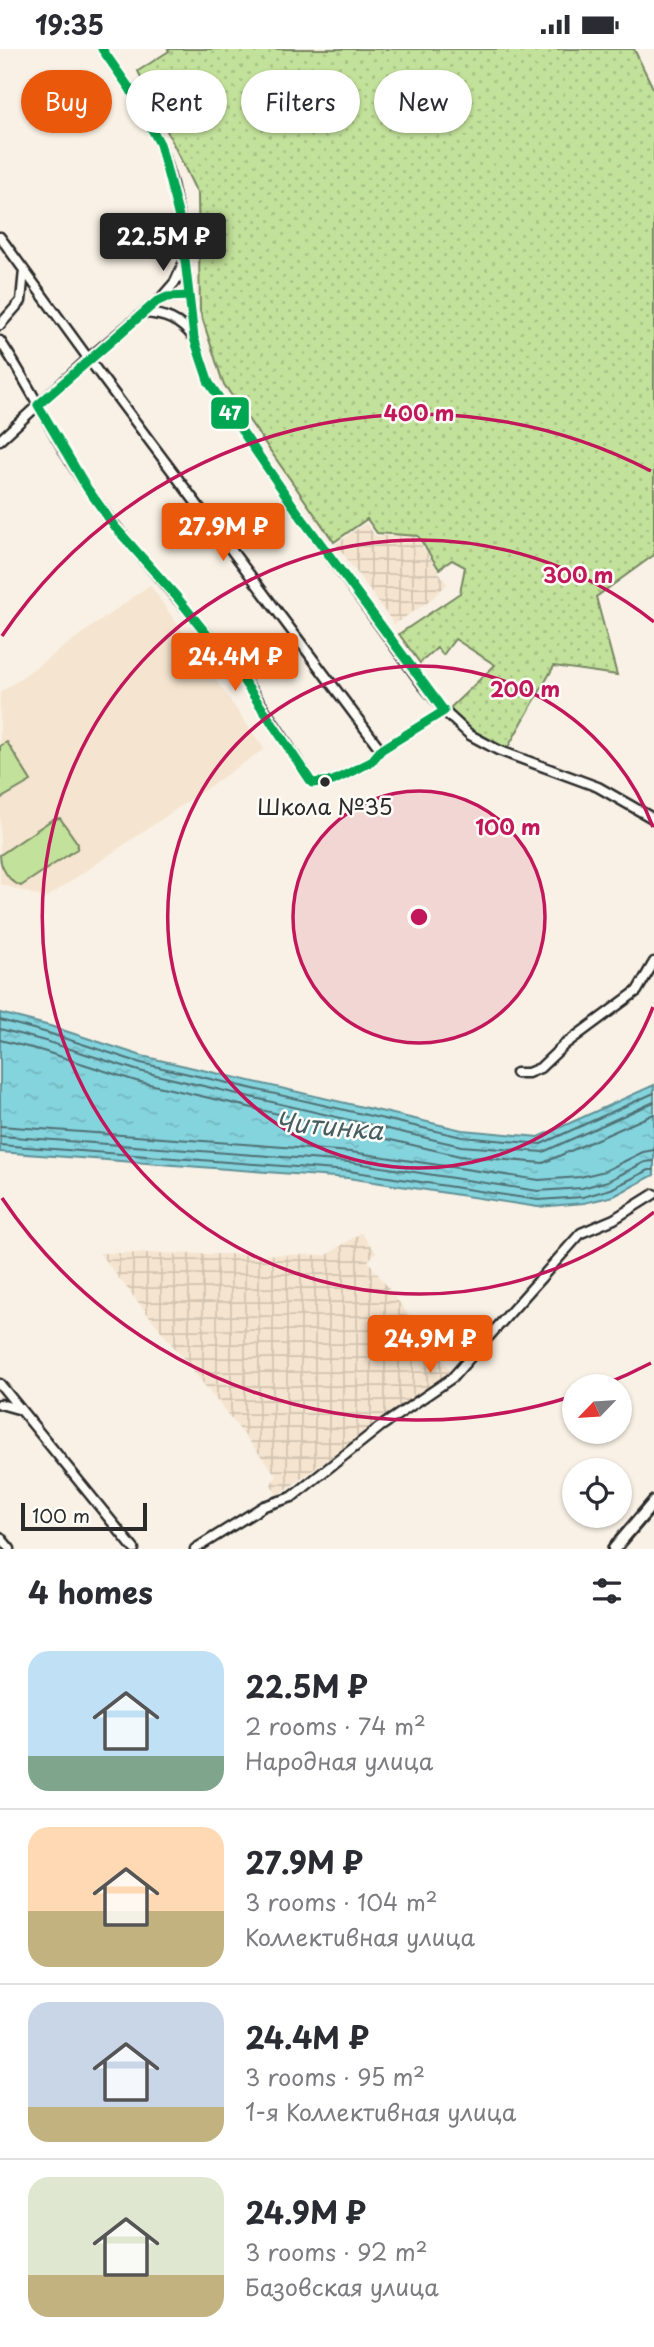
<!DOCTYPE html>
<html lang="en">
<head>
<meta charset="utf-8">
<style>
  :root { --surface:#fff; --page:#f7f7f7; --text:#2b2b33; --muted:#7c7c81; --line:#e1e1e2; --accent:#ea580c }
  body { margin:0; font-family:"Playpen Sans",sans-serif; background:var(--page); color:var(--text); height:100vh; display:flex; flex-direction:column; font-size:26px; white-space:nowrap }
  * { box-sizing:border-box; margin:0 }
  p { font-size:23px; color:var(--muted) }
  .icon { flex:none; width:38px; height:38px; fill:none; stroke:currentColor; stroke-width:2; stroke-linecap:round; stroke-linejoin:round }
  .map { position:relative; height:1500px; overflow:hidden }
  .details { display:flex; flex-direction:column; background:var(--surface); flex:1 }
  .details>* { flex:none }
  .guide { position:absolute; left:21px; top:21px; width:612px; height:63px; display:flex; gap:14px }
  .needle { width:46px; rotate:245deg }
  .tools { position:absolute; left:562px; top:1325px; display:grid; gap:14px }
  .tools a { display:grid; place-items:center; width:70px; height:70px; border-radius:50%; background:var(--surface); box-shadow:0 2px 5px #0004; font-size:35px }
  .scale { position:absolute; left:21px; bottom:18px; width:126px; box-sizing:border-box; padding-left:7px; border:4px solid #2b2b2b; border-top:0; font-size:19px; line-height:24px; white-space:nowrap; color:#2b2b2b; -webkit-text-stroke:5px #fdfcf7; paint-order:stroke }
  .price { position:absolute; translate:-50% -60px; padding:0 16px; border-radius:7px; background:var(--accent); color:#fff; font-size:23px; line-height:46px; filter:drop-shadow(0 2px 4px #0008) }
  .price::after { content:''; position:absolute; left:50%; top:42px; width:21px; height:16px; margin-left:-10px; background:inherit; clip-path:polygon(0 0,100% 0,50% 100%) }
  .price.active { background:#222; color:#fff }
  ul { padding:0; list-style:none }
  li { display:flex; align-items:center; gap:21px; height:175px; padding:0 28px }
  li+li { border-top:2px solid var(--line) }
  li span { display:grid; place-items:center; flex:none; width:196px; height:140px; border-radius:21px; color:#555 }
  li>.icon { margin-inline-start:auto }
  span .icon { width:84px; height:84px; fill:#fffc; stroke-width:1 }
  li b { font-size:30px }
  h2 { display:flex; justify-content:space-between; align-items:center; height:84px; padding:0 28px; font-size:30px }
  .pill { padding:0 24px; border-radius:32px; background:var(--surface); box-shadow:0 2px 5px #0004; font-size:24px; line-height:63px }
  .pill.active { background:var(--accent); color:#fff }
  .status { display:flex; justify-content:space-between; align-items:center; height:49px; padding:0 35px; background:var(--surface); direction:ltr }
  .status svg { height:19px; fill:currentColor }
  .map>svg:first-child { display:block }
</style>
</head>
<body>
<div class="status"><b>19:35</b><svg viewBox="0 0 49 12"><path d="M0 12V9h3v3zM5 12V6h3v6zM10 12V3h3v9zM15 12V0h3v12zM26 1h20v11H26zM47 4h2v5h-2z"/></svg></div>
<div class="map">
<svg width="654" height="1500" viewBox="0 0 654 1500">
  <defs>
    <pattern id="industrial-grid" width="8" height="8" patternUnits="userSpaceOnUse" patternTransform="scale(1.75)"><rect width="8" height="8" fill="#f5e4cf"/><path d="M0 4h8M4 0v8" fill="none" stroke="#d2c4b2"/></pattern>
    <pattern id="grass-dots" width="8" height="8" patternUnits="userSpaceOnUse" patternTransform="scale(1.75)"><rect width="8" height="8" fill="#c2e19a"/><path d="M2 2h.1M6 6h.1" fill="none" stroke="#a7c185" stroke-width="1.8" stroke-linecap="round"/></pattern>
    <pattern id="water-ripples" width="26" height="14" patternUnits="userSpaceOnUse" patternTransform="scale(1.75)"><rect width="26" height="14" fill="#84d4de"/><path d="M2 4q2-2 4 0t4 0M15 11q2-2 4 0t4 0" fill="none" stroke="#72b6bf"/></pattern>
  </defs>
  <rect width="100%" height="100%" fill="#f9f1e5"/>
  <filter id="ink" filterUnits="userSpaceOnUse"><feTurbulence type="fractalNoise" baseFrequency=".0143" numOctaves="2"/><feDisplacementMap in="SourceGraphic" scale="14" xChannelSelector="R" yChannelSelector="G"/><feConvolveMatrix kernelMatrix="1 2 1 2 8 2 1 2 1" color-interpolation-filters="sRGB"/></filter>
  <g filter="url(#ink)">
    <!-- built -->
    <path fill="#f5e4cf" d="M150,536L264,700L46,849L0,835V644Z"/>
    <!-- industrial -->
    <path fill="url(#industrial-grid)" d="M366,474L375,487L416,488L447,535L427,554L394,575L336,495Z
      M361,1184L376,1203L368,1212L451,1322L277,1447L271,1435L277,1427L99,1204L327,1206Z"/>
    <!-- grass -->
    <path fill="url(#grass-dots)" stroke="#768662" stroke-width="2" d="M168,0H634L654,41V506L596,548L617,626L554,617L507,700L470,682L448,661L495,616L455,590L443,606L437,599L420,614L399,585L460,544L465,518L452,511L439,520L418,487L377,484L367,470L334,493L223,334L200,262L198,146L138,22L169,2Z"/>
    <!-- garden -->
    <path fill="#c2e19a" stroke="#768662" stroke-width="2" d="M7,693L31,732L0,750V697Z
      M60,769L78,795L77,800L21,837C9,833 0,818 0,806L53,770Z"/>
    <!-- water -->
    <path fill="url(#water-ripples)" stroke="#609096" stroke-width="2" d="M0,964L50,977L142,1007L462,1081L539,1088L654,1036V1126L614,1147L584,1154L538,1158L348,1129L0,1103Z"/>
    <g fill="none" stroke-linecap="round" stroke-linejoin="round">
      <!-- shore -->
      <path stroke="#4f6f73" stroke-width="2" d="M0,971L48,984L141,1014L462,1088L541,1095L654,1044
        M0,980L45,992L139,1022L461,1097L543,1103L654,1053
        M0,991L43,1002L136,1032L460,1107L543,1114L654,1065
        M0,1077L351,1103L539,1131L580,1128L605,1122L643,1103L654,1101
        M0,1087L349,1113L538,1142L582,1139L608,1132L645,1113L654,1112
        M0,1096L349,1122L538,1151L583,1148L611,1140L649,1121H654"/>
      <defs>
        <path id="minor" d="M102,0L130,40L160,95L172,135L181,176L194,289L209,334L301,468L422,635L444,662L470,686L498,701L598,738L654,770
          M0,188L101,327L381,701
          M161,249L175,233L184,213
          M143,264C165,265 180,271 194,289
          M0,276L21,252L24,221
          M0,292C33,340 56,395 90,443C135,507 191,561 238,623C265,658 288,697 312,734L333,732L371,713L381,701L444,662
          M0,391L89,309L156,253L167,248L189,247
          M516,1024H528L540,1019L564,996L637,942L654,913
          M0,1335L134,1500
          M0,1355L18,1360
          M0,1488L10,1500
          M195,1500L264,1457L292,1448L380,1378L452,1329L581,1184L614,1170L654,1145"/>
        <path id="secondary" d="M614,1500L654,1453"/>
      </defs>
      <!-- minor casing -->
      <use href="#minor" stroke="#2b2b2b" stroke-width="13"/>
      <!-- secondary casing -->
      <use href="#secondary" stroke="#2b2b2b" stroke-width="16"/>
      <!-- minor -->
      <use href="#minor" stroke="#fdfcf7" stroke-width="8"/>
      <!-- secondary -->
      <use href="#secondary" stroke="#fdfcf7" stroke-width="10"/>
      <defs>
        <path id="bus-1" d="M102,0L130,40L160,95L181,176L194,289L209,334L301,468L444,662L381,701L371,713L333,732L312,734L239,625L176,547L115,478L87,439L38,356L156,253L167,248L189,247"/>
      </defs>
      <!-- bus-1 casing -->
      <use href="#bus-1" stroke="#fdfcf7" stroke-width="14"/>
      <!-- bus-1 -->
      <use href="#bus-1" stroke="#00a651" stroke-width="9"/>
    </g>
  </g>
  <!-- distance rings -->
  <circle cx="419" cy="868" r="126" fill="#c2185b" fill-opacity=".12"/>
  <g fill="none" stroke="#c2185b" stroke-width="3.5">
    <circle cx="419" cy="868" r="126"/>
    <path d="M653 958A251 251 0 1 1 653 778"/>
    <path d="M654 1163A377 377 0 1 1 654 573"/>
    <path d="M651 1314A503 503 0 0 1 603 1336M570 1348A503 503 0 0 1 2 1149M2 587A503 503 0 0 1 651 422"/>
  </g>
  <!-- markers -->
  <circle fill="#2b2b2b" stroke="#fdfcf7" stroke-width="2.5" cx="325" cy="733" r="6"/>
  <g text-anchor="middle" dominant-baseline="central" stroke-width="5" stroke-linejoin="round" paint-order="stroke">
    <!-- bus labels -->
    <g font-size="22" fill="#2b2b2b" stroke="#fdfcf7">
      <text x="325" y="756">Школа №35</text>
    </g>
    <!-- water labels -->
    <g font-size="26" font-style="italic" fill="#465e61" stroke="#fdfcf7">
      <text transform="translate(329 1076) rotate(5)">Читинка</text>
    </g>
  </g>
  <circle cx="419" cy="868" r="10" fill="#c2185b" stroke="#fdfcf7" stroke-width="3.5"/>
  <g font-size="21" text-anchor="middle" font-weight="bold" fill="#c2185b" stroke="#fdfcf7" stroke-width="5" stroke-linejoin="round" paint-order="stroke">
    <text x="419" y="372">400 m</text>
    <text x="578" y="534">300 m</text>
    <text x="525" y="648">200 m</text>
    <text x="508" y="786">100 m</text>
  </g>
  <rect stroke="#fdfcf7" stroke-width="2.5" x="210" y="347" width="40" height="34" rx="7" fill="#00a651"/>
  <g font-size="19" text-anchor="middle" font-weight="bold" fill="#fff">
    <text x="230" y="371">47</text>
  </g>
</svg>
<div class="tools">
<a><svg class="needle" viewBox="-14 -14 28 28"><path d="M0-13l5 13h-10z" fill="#e53935"/><path d="M0 13l5-13h-10z" fill="#7c7c81"/></svg></a>
<a><svg class="icon" aria-label="locate" viewBox="0 0 24 24"><circle cx="12" cy="12" r="6"/><path d="M12 2v4M12 18v4M2 12h4M18 12h4"/></svg></a>
</div>
<div class="scale">100 m</div>
<b class="price active" style="left:163px;top:224px">22.5M ₽</b>
<b class="price" style="left:223px;top:514px">27.9M ₽</b>
<b class="price" style="left:235px;top:644px">24.4M ₽</b>
<b class="price" style="left:430px;top:1326px">24.9M ₽</b>
<div class="guide">
<a class="pill active">Buy</a>
<a class="pill">Rent</a>
<a class="pill">Filters</a>
<a class="pill">New</a>
</div>
</div>
<section class="details">
<h2>4 homes<svg class="icon" aria-label="filters" viewBox="0 0 24 24"><path d="M4 7h16M4 17h16"/><circle cx="9" cy="7" r="2"/><circle cx="15" cy="17" r="2"/></svg></h2>
<ul>
<li><span style="background:linear-gradient(#bfe0f5 75%,#7fa58c 0)"><svg class="icon" aria-label="home" viewBox="0 0 24 24"><path d="M3 11l9-7 9 7M6 9v11h12V9"/></svg></span><div><b>22.5M ₽</b><p>2 rooms · 74 m²</p><p>Народная улица</p></div></li>
<li><span style="background:linear-gradient(#ffd9b3 60%,#c2b280 0)"><svg class="icon" aria-label="home" viewBox="0 0 24 24"><path d="M3 11l9-7 9 7M6 9v11h12V9"/></svg></span><div><b>27.9M ₽</b><p>3 rooms · 104 m²</p><p>Коллективная улица</p></div></li>
<li><span style="background:linear-gradient(#c9d6e8 75%,#c2b280 0)"><svg class="icon" aria-label="home" viewBox="0 0 24 24"><path d="M3 11l9-7 9 7M6 9v11h12V9"/></svg></span><div><b>24.4M ₽</b><p>3 rooms · 95 m²</p><p>1-я Коллективная улица</p></div></li>
<li><span style="background:linear-gradient(#dfe7d0 70%,#c2b280 0)"><svg class="icon" aria-label="home" viewBox="0 0 24 24"><path d="M3 11l9-7 9 7M6 9v11h12V9"/></svg></span><div><b>24.9M ₽</b><p>3 rooms · 92 m²</p><p>Базовская улица</p></div></li>
</ul>
</section>
</body>
</html>
